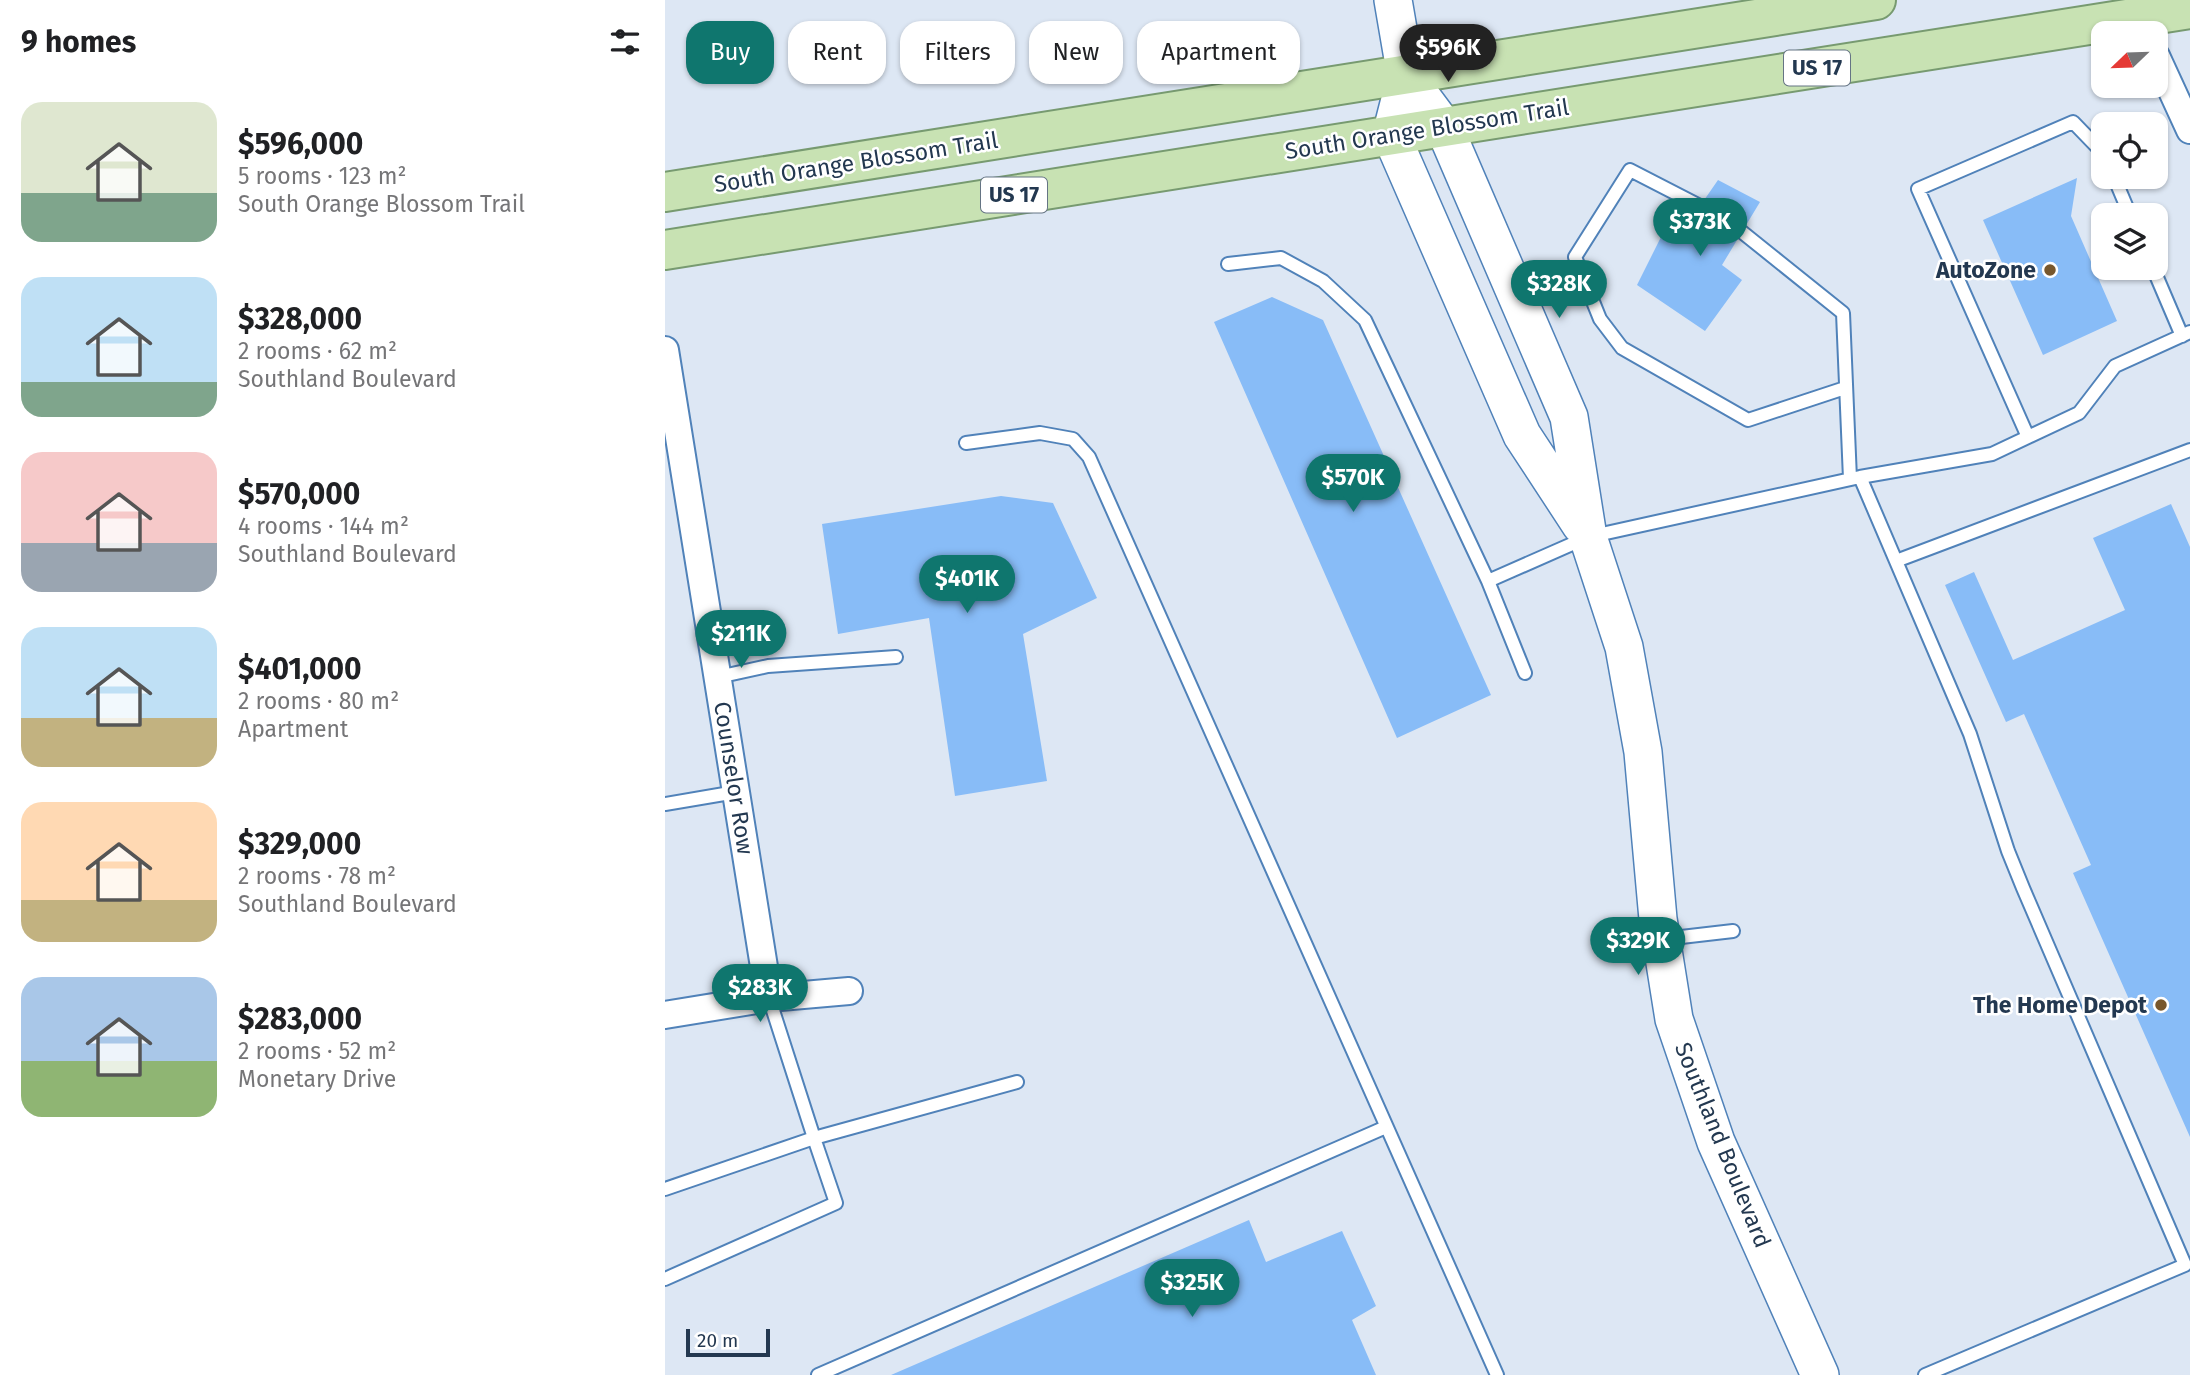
<!DOCTYPE html>
<html lang="en">
<head>
<meta charset="utf-8">
<style>
  :root { --surface:#fff; --page:#f2f2f2; --text:#202124; --muted:#757577; --accent:#0f766e }
  body { margin:0; font-family:"Fira Sans",sans-serif; background:var(--page); color:var(--text); height:100vh; display:flex; flex-direction:column; font-size:26px; white-space:nowrap }
  * { box-sizing:border-box; margin:0 }
  p { font-size:23px; color:var(--muted) }
  .icon { flex:none; width:38px; height:38px; fill:none; stroke:currentColor; stroke-width:2; stroke-linecap:round; stroke-linejoin:round }
  .map { position:relative; flex:1; overflow:hidden }
  .side { display:flex; flex-direction:column; background:var(--surface); width:665px }
  .side>* { flex:none }
  .banner { position:absolute; left:21px; top:21px; width:665px; height:63px; display:flex; gap:14px }
  .needle { width:46px; rotate:247deg }
  .fabs { position:absolute; left:1426px; top:21px; display:grid; gap:14px }
  .fabs a { display:grid; place-items:center; width:77px; height:77px; border-radius:14px; background:var(--surface); box-shadow:0 2px 5px #0004; font-size:35px }
  .scale { position:absolute; left:21px; bottom:18px; width:84px; box-sizing:border-box; padding-left:7px; border:4px solid #233850; border-top:0; font-size:19px; line-height:24px; white-space:nowrap; color:#233850; -webkit-text-stroke:5px #fff; paint-order:stroke }
  .price { position:absolute; translate:-50% -60px; padding:0 16px; border-radius:24px; background:var(--accent); color:#fff; font-size:23px; line-height:46px; filter:drop-shadow(0 2px 4px #0008) }
  .price::after { content:''; position:absolute; left:50%; top:42px; width:21px; height:16px; margin-left:-10px; background:inherit; clip-path:polygon(0 0,100% 0,50% 100%) }
  .price.on { background:#222; color:#fff }
  ul { padding:0; list-style:none }
  li { display:flex; align-items:center; gap:21px; height:175px; padding:0 21px }
  li span { display:grid; place-items:center; flex:none; width:196px; height:140px; border-radius:21px; color:#555 }
  li>.icon { margin-inline-start:auto }
  span .icon { width:84px; height:84px; fill:#fffc; stroke-width:1 }
  li b { font-size:30px }
  h2 { display:flex; justify-content:space-between; align-items:center; height:84px; padding:0 21px; font-size:30px }
  .pill { padding:0 24px; border-radius:21px; background:var(--surface); box-shadow:0 2px 5px #0004; font-size:24px; line-height:63px }
  .pill.on { background:var(--accent); color:#fff }
  main { display:flex; flex:1; min-height:0 }
  .map>svg:first-child { display:block }
</style>
</head>
<body>
<main>
<section class="side">
<h2>9 homes<svg class="icon" aria-label="filters" viewBox="0 0 24 24"><path d="M4 7h16M4 17h16"/><circle cx="9" cy="7" r="2"/><circle cx="15" cy="17" r="2"/></svg></h2>
<ul>
<li><span style="background:linear-gradient(#dfe7d0 65%,#7fa58c 0)"><svg class="icon" aria-label="home" viewBox="0 0 24 24"><path d="M3 11l9-7 9 7M6 9v11h12V9"/></svg></span><div><b>$596,000</b><p>5 rooms · 123 m²</p><p>South Orange Blossom Trail</p></div></li>
<li><span style="background:linear-gradient(#bfe0f5 75%,#7fa58c 0)"><svg class="icon" aria-label="home" viewBox="0 0 24 24"><path d="M3 11l9-7 9 7M6 9v11h12V9"/></svg></span><div><b>$328,000</b><p>2 rooms · 62 m²</p><p>Southland Boulevard</p></div></li>
<li><span style="background:linear-gradient(#f6c9c9 65%,#9aa5b1 0)"><svg class="icon" aria-label="home" viewBox="0 0 24 24"><path d="M3 11l9-7 9 7M6 9v11h12V9"/></svg></span><div><b>$570,000</b><p>4 rooms · 144 m²</p><p>Southland Boulevard</p></div></li>
<li><span style="background:linear-gradient(#bfe0f5 65%,#c2b280 0)"><svg class="icon" aria-label="home" viewBox="0 0 24 24"><path d="M3 11l9-7 9 7M6 9v11h12V9"/></svg></span><div><b>$401,000</b><p>2 rooms · 80 m²</p><p>Apartment</p></div></li>
<li><span style="background:linear-gradient(#ffd9b3 70%,#c2b280 0)"><svg class="icon" aria-label="home" viewBox="0 0 24 24"><path d="M3 11l9-7 9 7M6 9v11h12V9"/></svg></span><div><b>$329,000</b><p>2 rooms · 78 m²</p><p>Southland Boulevard</p></div></li>
<li><span style="background:linear-gradient(#a9c7e8 60%,#8fb573 0)"><svg class="icon" aria-label="home" viewBox="0 0 24 24"><path d="M3 11l9-7 9 7M6 9v11h12V9"/></svg></span><div><b>$283,000</b><p>2 rooms · 52 m²</p><p>Monetary Drive</p></div></li>
</ul>
</section>
<div class="map">
<svg width="1525" height="1375" viewBox="0 0 1525 1375">
  <rect width="100%" height="100%" fill="#dde7f4"/>
  <!-- building -->
  <path fill="#88bcf7" d="M1412,178L1406,216L1452,321L1378,355L1318,220Z
    M1053,180L1095,202L1057,265L1077,280L1040,331L972,285L1001,227L1021,236L1035,206Z
    M607,297L658,320L826,695L732,738L549,322Z
    M336,496L388,503L432,598L358,634L382,781L290,796L264,618L173,634L157,524Z
    M1506,504L1525,547V1137L1408,873L1426,865L1359,714L1341,722L1280,585L1309,572L1348,660L1460,610L1428,538Z
    M584,1220L601,1262L677,1231L711,1306L687,1320L711,1375H226Z"/>
  <g fill="none" stroke-linecap="round" stroke-linejoin="round">
    <defs>
      <path id="lane" d="M1449,177L1465,215
        M1035,206L965,170L910,257L935,319L957,348L1083,420L1180,388
        M1077,232L1178,313L1185,479
        M563,264L616,258L658,281L700,320L823,581L923,537L1195,477L1327,454L1414,413L1450,366L1525,332
        M1488,268L1517,336
        M1363,437L1253,189L1408,122L1438,153
        M301,443L375,433L408,439L424,457L832,1375
        M1195,477L1305,734L1343,851L1358,888L1520,1265L1260,1375
        M1231,561L1525,450
        M823,581L860,673
        M53,677L103,666L231,657
        M0,804L71,792
        M999,939L1068,931
        M104,998L149,1138L352,1082
        M0,1189L149,1138L171,1203L0,1279
        M153,1375L721,1127"/>
      <path id="street" d="M1491,56L1525,130
        M0,350L104,998
        M0,1015L104,998L184,991"/>
      <path id="secondary" d="M728,0L741,76L726,135L857,435L916,525
        M741,76L779,127L904,417L923,537L959,647L978,752L993,919L1009,1019L1051,1142L1155,1375"/>
      <path id="primary" d="M0,192L1211,0
        M0,250L1525,9"/>
    </defs>
    <!-- lane casing -->
    <use href="#lane" stroke="#5082b9" stroke-width="16"/>
    <!-- street casing -->
    <use href="#street" stroke="#5082b9" stroke-width="30"/>
    <!-- secondary casing -->
    <use href="#secondary" stroke="#5082b9" stroke-width="40"/>
    <!-- primary casing -->
    <use href="#primary" stroke="#779a70" stroke-width="42"/>
    <!-- lane -->
    <use href="#lane" stroke="#fff" stroke-width="12"/>
    <!-- street -->
    <use href="#street" stroke="#fff" stroke-width="26"/>
    <!-- secondary -->
    <use href="#secondary" stroke="#fff" stroke-width="37"/>
    <!-- primary -->
    <use href="#primary" stroke="#c8e2b3" stroke-width="38"/>
  </g>
  <!-- markers -->
  <g fill="#77572d" stroke="#fff" stroke-width="2.5">
    <circle cx="1385" cy="270" r="7"/>
    <circle cx="1496" cy="1005" r="7"/>
  </g>
  <g text-anchor="middle" dominant-baseline="central" stroke-width="5" stroke-linejoin="round" paint-order="stroke">
    <!-- shield labels -->
    <g fill="#fff" stroke="#657484" stroke-width="2">
      <rect x="1119" y="50.5" width="66" height="35" rx="5"/>
      <rect x="316" y="177.5" width="66" height="35" rx="5"/>
    </g>
    <g font-size="21" font-weight="bold" fill="#233850">
      <text x="1152" y="68">US 17</text>
      <text x="349" y="195">US 17</text>
    </g>
    <!-- street labels -->
    <g font-size="23" fill="#233850" stroke="#fff">
      <text transform="translate(762 129) rotate(-9)">South Orange Blossom Trail</text>
      <text transform="translate(191 162) rotate(-9)">South Orange Blossom Trail</text>
      <text transform="translate(69 778) rotate(81)">Counselor Row</text>
      <text transform="translate(1058 1145) rotate(68)">Southland Boulevard</text>
    </g>
    <!-- poi labels -->
    <g font-size="23" font-weight="bold" fill="#233850" stroke="#fff" text-anchor="end">
      <text x="1371" y="270">AutoZone</text>
      <text x="1482" y="1005">The Home Depot</text>
    </g>
  </g>
</svg>
<div class="fabs">
<a><svg class="needle" viewBox="-14 -14 28 28"><path d="M0-13l5 13h-10z" fill="#e53935"/><path d="M0 13l5-13h-10z" fill="#757577"/></svg></a>
<a><svg class="icon" aria-label="locate" viewBox="0 0 24 24"><circle cx="12" cy="12" r="6"/><path d="M12 2v4M12 18v4M2 12h4M18 12h4"/></svg></a>
<a><svg class="icon" aria-label="layers" viewBox="0 0 24 24"><path d="M12 4l9 5-9 5-9-5zM3 14l9 5 9-5"/></svg></a>
</div>
<div class="scale">20 m</div>
<b class="price on" style="left:783px;top:84px">$596K</b>
<b class="price" style="left:1035px;top:258px">$373K</b>
<b class="price" style="left:894px;top:320px">$328K</b>
<b class="price" style="left:688px;top:514px">$570K</b>
<b class="price" style="left:302px;top:615px">$401K</b>
<b class="price" style="left:76px;top:670px">$211K</b>
<b class="price" style="left:973px;top:977px">$329K</b>
<b class="price" style="left:95px;top:1024px">$283K</b>
<b class="price" style="left:527px;top:1319px">$325K</b>
<div class="banner">
<a class="pill on">Buy</a>
<a class="pill">Rent</a>
<a class="pill">Filters</a>
<a class="pill">New</a>
<a class="pill">Apartment</a>
</div>
</div>
</main>
</body>
</html>
